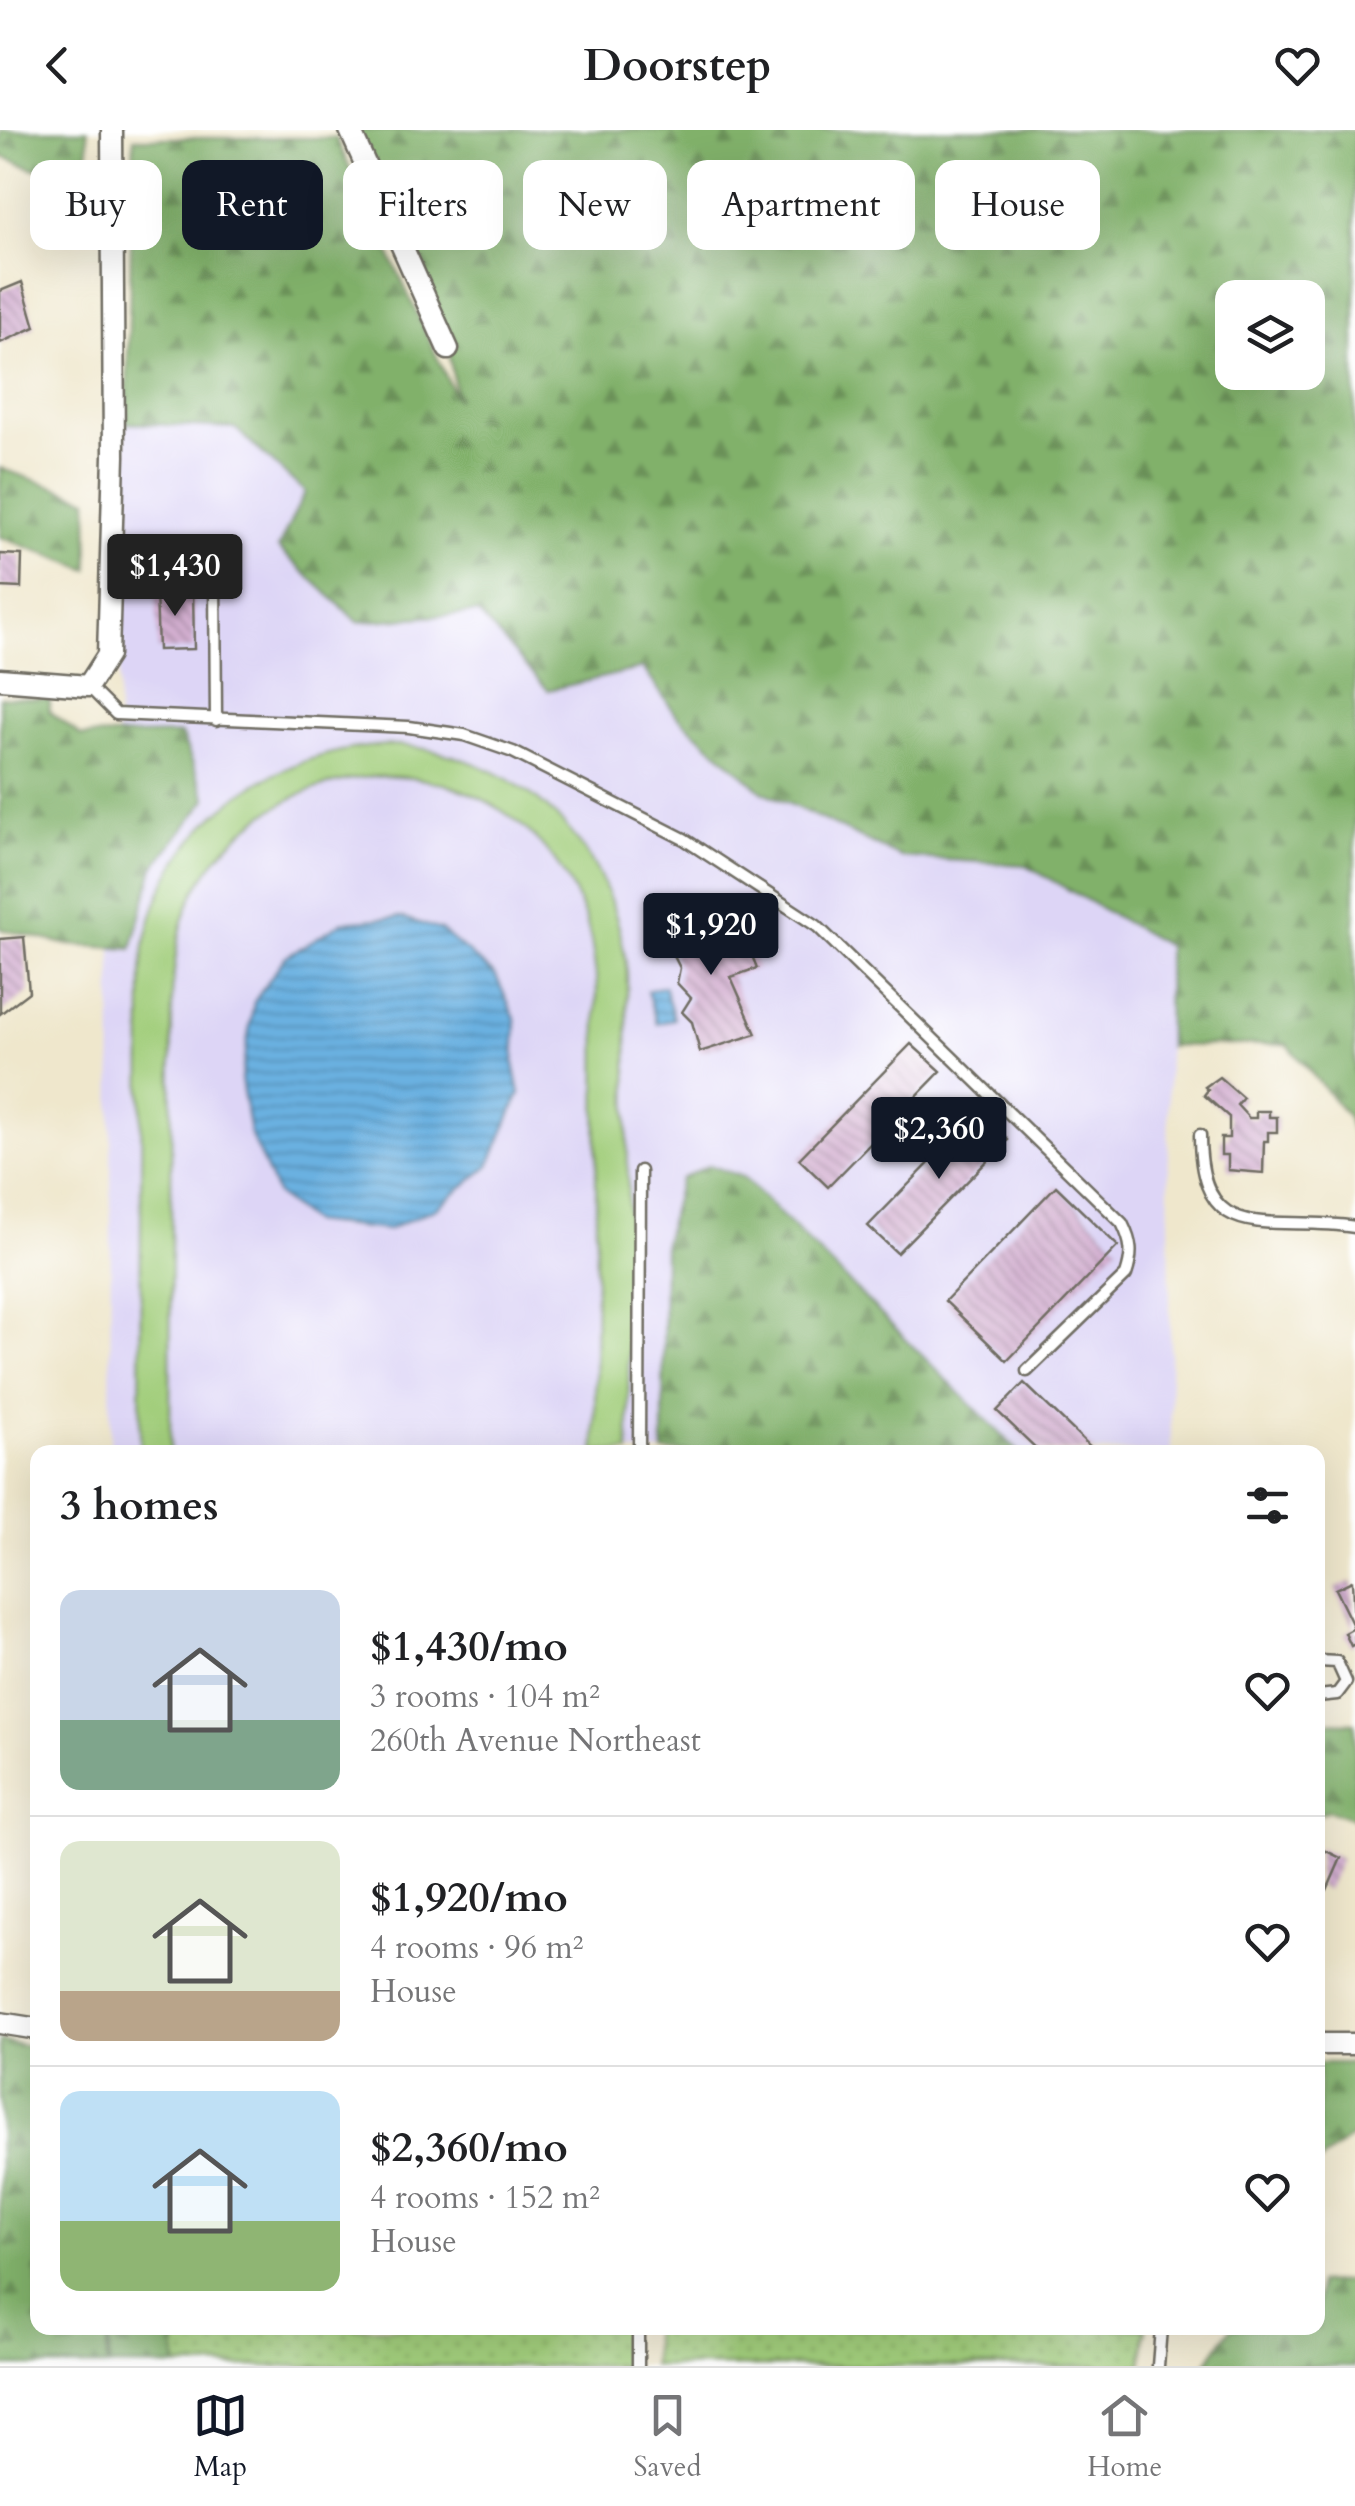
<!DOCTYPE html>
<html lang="en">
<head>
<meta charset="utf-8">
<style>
  :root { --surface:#fff; --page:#f2f2f2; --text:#202124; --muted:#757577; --line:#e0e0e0; --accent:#111827 }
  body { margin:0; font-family:Cardo,serif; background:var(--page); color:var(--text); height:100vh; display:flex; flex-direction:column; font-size:38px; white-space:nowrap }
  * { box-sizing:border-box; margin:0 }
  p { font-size:32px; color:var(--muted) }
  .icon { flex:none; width:55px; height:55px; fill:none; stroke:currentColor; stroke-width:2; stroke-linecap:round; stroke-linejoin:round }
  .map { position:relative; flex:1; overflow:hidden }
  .panel { position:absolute; left:30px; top:1315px; width:1295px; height:890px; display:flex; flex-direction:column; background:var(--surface); border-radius:20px; box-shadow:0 10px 40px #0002 }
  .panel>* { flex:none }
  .guide { position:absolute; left:30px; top:30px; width:1295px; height:90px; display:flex; gap:20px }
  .tools { position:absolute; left:1215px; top:150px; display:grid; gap:20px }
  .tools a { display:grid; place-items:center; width:110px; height:110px; border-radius:20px; background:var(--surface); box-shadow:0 10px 40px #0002; font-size:50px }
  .price { position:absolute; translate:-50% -85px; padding:0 22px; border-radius:10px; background:var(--accent); color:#fff; font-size:32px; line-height:65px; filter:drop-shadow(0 2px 5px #0008) }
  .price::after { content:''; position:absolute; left:50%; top:60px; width:30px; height:22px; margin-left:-15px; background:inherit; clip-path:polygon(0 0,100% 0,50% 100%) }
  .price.active { background:#222; color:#fff }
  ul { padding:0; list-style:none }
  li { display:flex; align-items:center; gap:30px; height:250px; padding:0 30px }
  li+li { border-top:2px solid var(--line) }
  li span { display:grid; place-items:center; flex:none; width:280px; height:200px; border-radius:20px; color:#555 }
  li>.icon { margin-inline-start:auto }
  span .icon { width:120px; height:120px; fill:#fffc; stroke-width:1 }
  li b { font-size:42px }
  h2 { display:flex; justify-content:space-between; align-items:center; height:120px; padding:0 30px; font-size:42px }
  .tag { padding:0 35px; border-radius:20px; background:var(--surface); box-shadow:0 10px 40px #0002; font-size:35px; line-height:90px }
  .tag.active { background:var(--accent); color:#fff }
  header { display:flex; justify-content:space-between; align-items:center; height:130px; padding:0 30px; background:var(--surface); font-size:45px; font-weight:600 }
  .tab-bar { display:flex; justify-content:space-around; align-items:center; height:140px; border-top:2px solid var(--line); background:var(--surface); font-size:28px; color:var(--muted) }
  .tab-bar a { display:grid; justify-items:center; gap:5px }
  .tab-bar .active { color:var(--accent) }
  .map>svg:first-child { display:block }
</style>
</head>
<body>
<header><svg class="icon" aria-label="back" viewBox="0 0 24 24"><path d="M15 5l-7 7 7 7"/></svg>Doorstep<svg class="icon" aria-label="heart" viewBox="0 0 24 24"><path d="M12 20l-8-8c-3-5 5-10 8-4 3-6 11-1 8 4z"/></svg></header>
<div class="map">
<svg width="1355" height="2236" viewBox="0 0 1355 2236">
  <defs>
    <pattern id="grass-dots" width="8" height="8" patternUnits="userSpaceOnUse" patternTransform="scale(2.5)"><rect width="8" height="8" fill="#a2ce7b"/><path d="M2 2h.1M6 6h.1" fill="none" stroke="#8cb16a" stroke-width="1.8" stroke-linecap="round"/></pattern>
    <pattern id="forest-firs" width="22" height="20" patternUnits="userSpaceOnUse" patternTransform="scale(2.5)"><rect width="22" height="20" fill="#81b16b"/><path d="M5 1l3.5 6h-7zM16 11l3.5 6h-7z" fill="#6a9058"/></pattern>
    <pattern id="water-rules" width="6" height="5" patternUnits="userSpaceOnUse" patternTransform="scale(2.5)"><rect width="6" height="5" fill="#6ab1e1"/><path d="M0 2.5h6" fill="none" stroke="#5790b7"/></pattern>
    <pattern id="building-back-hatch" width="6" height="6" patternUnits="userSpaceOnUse" patternTransform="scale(2.5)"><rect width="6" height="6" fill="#d3afd0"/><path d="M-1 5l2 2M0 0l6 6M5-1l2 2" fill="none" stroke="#ab8fa9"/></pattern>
  </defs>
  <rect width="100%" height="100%" fill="#fff"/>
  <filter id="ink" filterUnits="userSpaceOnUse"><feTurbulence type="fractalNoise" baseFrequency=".01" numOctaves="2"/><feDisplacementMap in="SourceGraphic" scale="20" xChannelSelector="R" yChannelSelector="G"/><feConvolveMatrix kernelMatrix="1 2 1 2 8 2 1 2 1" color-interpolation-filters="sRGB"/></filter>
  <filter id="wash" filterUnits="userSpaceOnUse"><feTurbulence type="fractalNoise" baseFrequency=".0048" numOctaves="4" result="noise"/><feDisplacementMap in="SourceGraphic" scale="40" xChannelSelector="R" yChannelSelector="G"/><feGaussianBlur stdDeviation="2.25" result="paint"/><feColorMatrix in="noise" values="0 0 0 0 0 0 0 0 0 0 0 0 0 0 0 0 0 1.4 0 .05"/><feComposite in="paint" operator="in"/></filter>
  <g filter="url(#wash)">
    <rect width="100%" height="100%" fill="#efe7cc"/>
    <!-- built -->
    <path fill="#ddd5f6" d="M134,8H336L459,277L678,587L762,661L901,727L1025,735L1167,816L1171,1322H110L112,787Z"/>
    <!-- grass -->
    <path fill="url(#grass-dots)" stroke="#667c53" stroke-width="2.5" d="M174,2198H628V2236H177Z
      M653,2198H1146L1141,2236H653Z"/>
    <!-- forest -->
    <path fill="url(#forest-firs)" stroke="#566e4b" stroke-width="2.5" fill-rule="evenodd" d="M0,0H88V59L0,26Z
      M350,0H1355V1012L1348,987L1287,914L1168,916L1167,816L1025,735L901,727L762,661L678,587L643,538L548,560L478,483L358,492L278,418L305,362L235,298L126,293L134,8H336L457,270L448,219ZM1232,168H1308V242H1232Z
      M0,338L88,369L89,440L0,407Z
      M0,567L50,569L49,581L81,606L181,604L207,669L154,737L132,819L69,815L0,799Z
      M709,1035L743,1047L1019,1322H663L664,1113L680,1049Z
      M1318,1592L1355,1593V1689L1327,1680L1318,1685Z
      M0,1911L37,1917L38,2198H107V2236H0Z
      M1318,1933H1355V2004L1318,2033Z
      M1355,2151V2236H1204L1231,2198H1318V2153Z
      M109,2198H174L177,2236H109Z"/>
    <!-- green -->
    <path fill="#a2ce7b" stroke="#667c53" stroke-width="2.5" d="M400,615C528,631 613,713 627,842L629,1322H595L597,855C594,830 592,804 582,780C514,612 292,602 199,754C179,787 175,826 172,864L170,1322H140L142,842C150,704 268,615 400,615Z"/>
    <!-- water -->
    <path fill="url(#water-rules)" stroke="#4a6e86" stroke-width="2.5" d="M401,787L441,800L496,846L516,891L514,934L520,963L489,1036L436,1078L387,1100L311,1092L277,1065L250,1003L241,949L254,872L285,827L343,792Z
      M664,856L674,889L657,894L647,861Z"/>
    <g id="blocks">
      <!-- building -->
      <path fill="url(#building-back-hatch)" d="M22,152L35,197L0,213V161Z
        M0,424L22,425L21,458L0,457Z
        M193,459L194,519L158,520L156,460Z
        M697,773L699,777L718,776L727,802L720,805L723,825L748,816L757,838L731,847L756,904L700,922L692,892L682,882L691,868L677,853L680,838L673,824L682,820L672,781Z
        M24,807L29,862L0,884V809Z
        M911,914L941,941L828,1057L799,1029Z
        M1219,947L1243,968L1237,975L1249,988H1256V981H1269V987H1277V1002H1268V1011H1264L1263,1043L1228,1040V1025H1221V1008H1229V987L1204,965L1208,960L1205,957Z
        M981,980L1008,1010L897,1123L868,1096Z
        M1056,1056L1118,1116L1007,1231L945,1171Z
        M1024,1253L1096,1322H1040L997,1281Z
        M1352,1451L1355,1514L1351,1516L1345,1503L1354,1498L1335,1459Z
        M1318,1717L1341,1728L1327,1760L1318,1756Z"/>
    </g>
  </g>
  <g filter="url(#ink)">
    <use href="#blocks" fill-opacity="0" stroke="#706d63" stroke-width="2.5"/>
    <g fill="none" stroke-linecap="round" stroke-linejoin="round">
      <defs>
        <path id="service" d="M215,449L216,590
          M88,556L116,584L409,597L464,605L513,622L684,709L817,796L1122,1093C1132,1113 1133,1124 1126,1145L1027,1241
          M1200,1005C1200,1122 1273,1083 1355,1097
          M639,1322L640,1041
          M1318,1531L1337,1532L1346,1552L1337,1564L1318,1566
          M638,2198V2236
          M1158,2236L1161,2198"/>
        <path id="minor" d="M350,0L448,219
          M0,549L88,556L108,525L114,326L112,0
          M0,1893L38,1899
          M1318,1914H1355"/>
      </defs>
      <!-- service casing -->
      <use href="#service" stroke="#706d63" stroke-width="15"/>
      <!-- minor casing -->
      <use href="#minor" stroke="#706d63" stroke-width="25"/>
      <!-- service -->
      <use href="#service" stroke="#fff" stroke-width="10"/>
      <!-- minor -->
      <use href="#minor" stroke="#fff" stroke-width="20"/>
    </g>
  </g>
</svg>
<div class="tools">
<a><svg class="icon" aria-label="layers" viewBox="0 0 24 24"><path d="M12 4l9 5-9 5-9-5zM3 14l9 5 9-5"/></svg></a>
</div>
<b class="price active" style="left:175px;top:489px">$1,430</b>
<b class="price" style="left:711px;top:848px">$1,920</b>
<b class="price" style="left:939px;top:1052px">$2,360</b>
<div class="guide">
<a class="tag">Buy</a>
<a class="tag active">Rent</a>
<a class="tag">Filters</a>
<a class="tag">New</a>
<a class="tag">Apartment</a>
<a class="tag">House</a>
</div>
<section class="panel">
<h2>3 homes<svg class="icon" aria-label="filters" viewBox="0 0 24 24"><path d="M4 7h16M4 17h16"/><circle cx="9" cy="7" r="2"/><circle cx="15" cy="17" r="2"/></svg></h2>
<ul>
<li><span style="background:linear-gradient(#c9d6e8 65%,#7fa58c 0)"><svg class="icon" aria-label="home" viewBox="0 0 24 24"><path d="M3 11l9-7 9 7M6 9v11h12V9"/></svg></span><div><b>$1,430/mo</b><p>3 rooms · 104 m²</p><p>260th Avenue Northeast</p></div><svg class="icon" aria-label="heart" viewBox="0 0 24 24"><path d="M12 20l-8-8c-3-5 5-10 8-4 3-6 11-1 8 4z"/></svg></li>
<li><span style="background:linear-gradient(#dfe7d0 75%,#b9a48a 0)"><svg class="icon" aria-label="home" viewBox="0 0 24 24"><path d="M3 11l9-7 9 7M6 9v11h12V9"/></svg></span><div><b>$1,920/mo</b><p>4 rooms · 96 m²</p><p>House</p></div><svg class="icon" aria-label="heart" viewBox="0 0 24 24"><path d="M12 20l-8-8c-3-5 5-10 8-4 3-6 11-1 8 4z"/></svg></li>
<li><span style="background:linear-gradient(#bfe0f5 65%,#8fb573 0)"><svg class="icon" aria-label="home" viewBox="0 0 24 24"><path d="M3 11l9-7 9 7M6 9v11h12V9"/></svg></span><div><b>$2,360/mo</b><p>4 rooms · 152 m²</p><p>House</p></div><svg class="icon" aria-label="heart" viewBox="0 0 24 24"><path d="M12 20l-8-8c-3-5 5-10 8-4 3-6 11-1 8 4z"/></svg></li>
</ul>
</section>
</div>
<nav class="tab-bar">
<a class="active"><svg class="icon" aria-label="map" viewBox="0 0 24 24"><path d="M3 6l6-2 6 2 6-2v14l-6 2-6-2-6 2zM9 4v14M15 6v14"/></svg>Map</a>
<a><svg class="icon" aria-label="saved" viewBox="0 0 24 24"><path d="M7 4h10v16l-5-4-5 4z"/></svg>Saved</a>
<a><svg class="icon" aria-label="home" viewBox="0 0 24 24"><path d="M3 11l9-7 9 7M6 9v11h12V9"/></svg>Home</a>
</nav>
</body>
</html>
